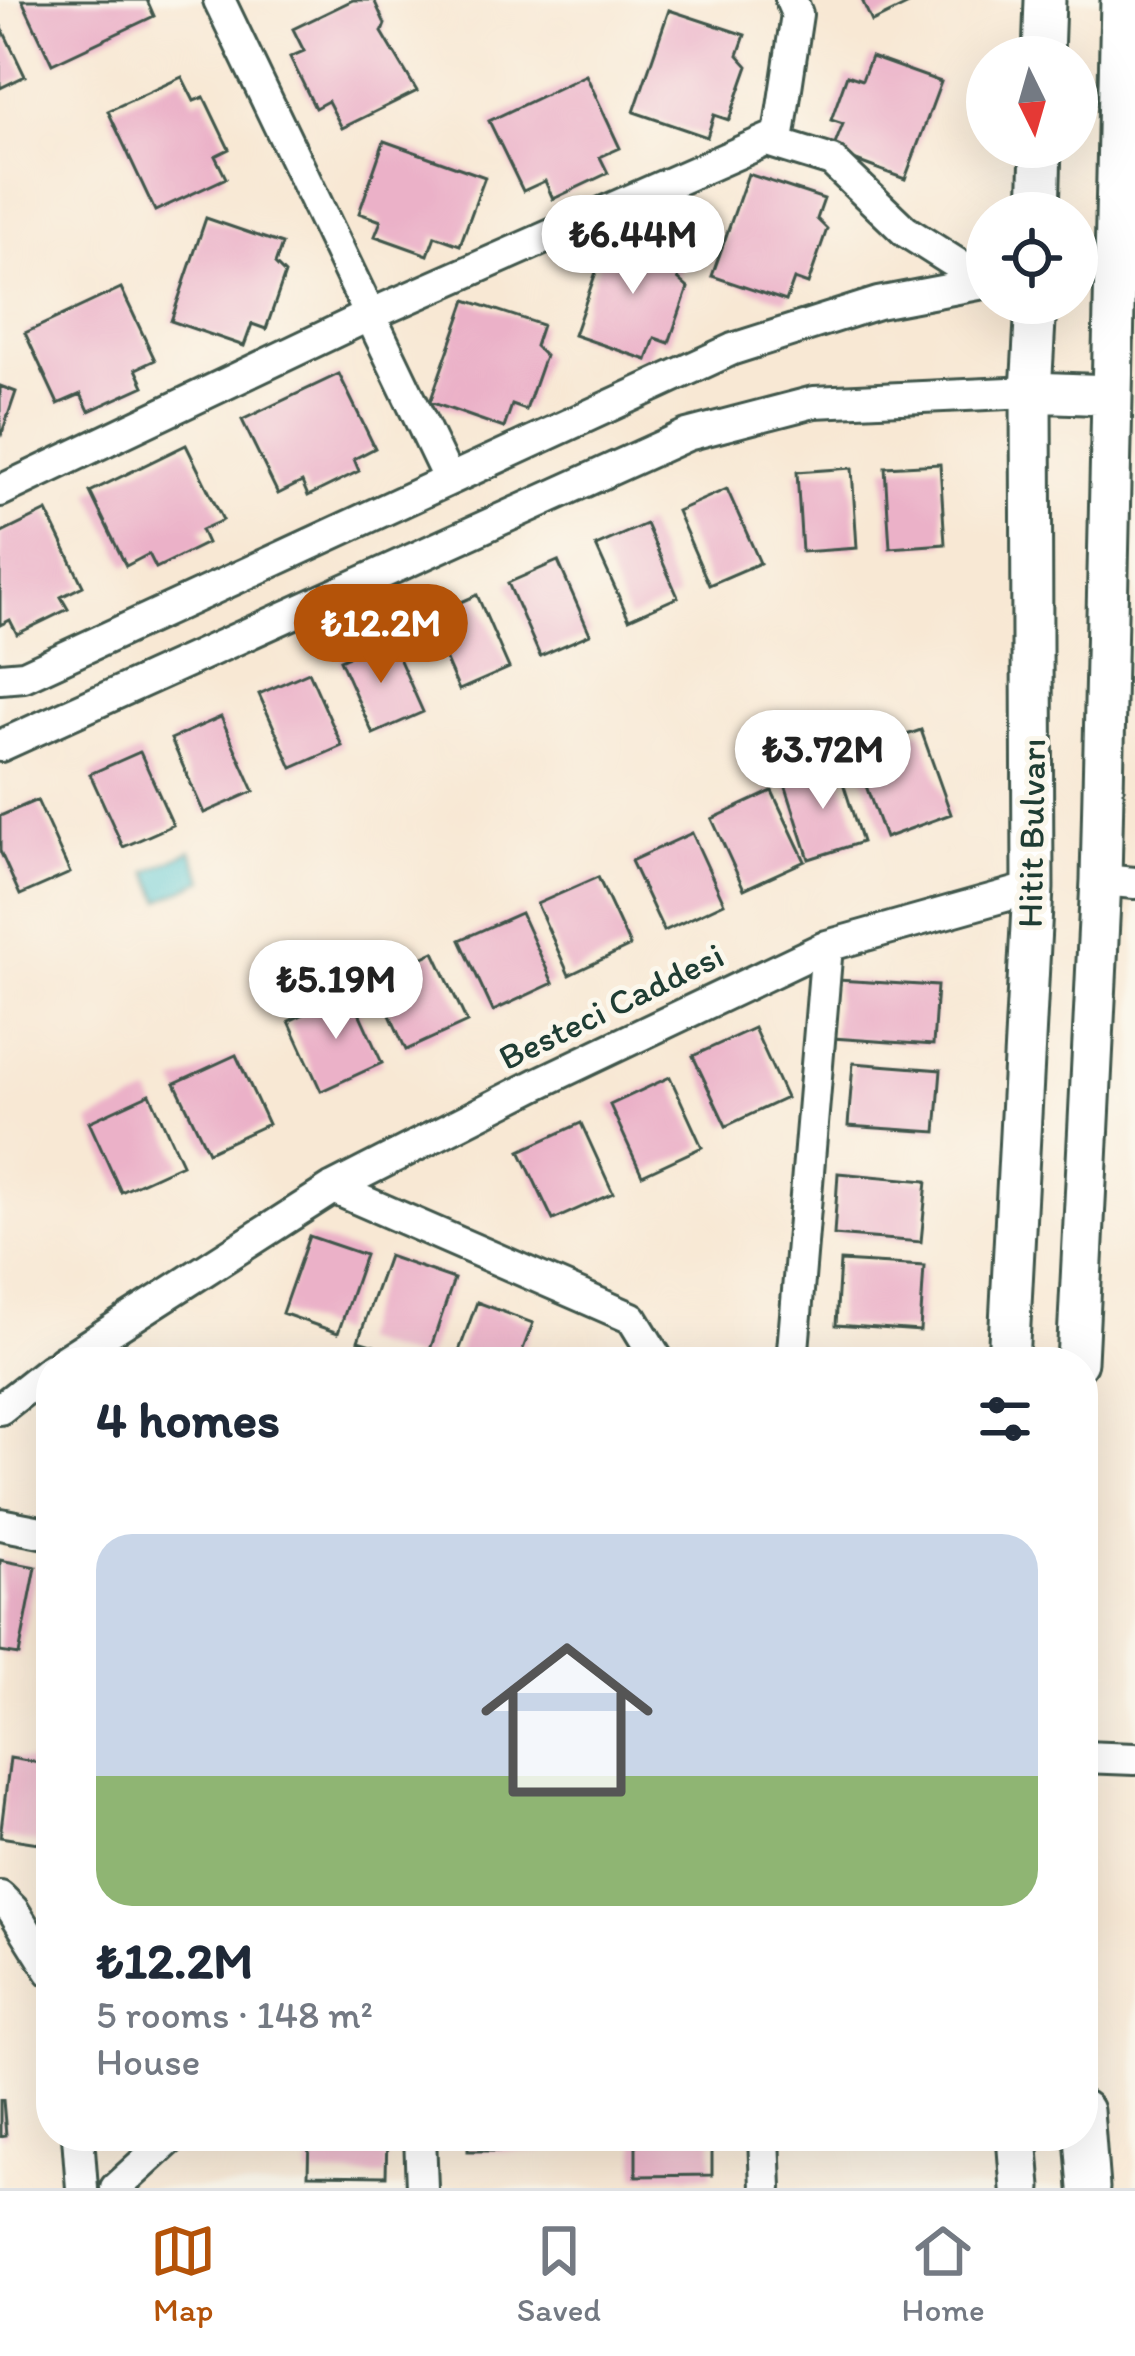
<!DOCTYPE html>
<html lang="en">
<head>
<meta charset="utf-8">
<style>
  :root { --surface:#fff; --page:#f2f2f3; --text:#1f2937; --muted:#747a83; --line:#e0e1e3; --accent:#b45309 }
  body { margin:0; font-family:Itim,sans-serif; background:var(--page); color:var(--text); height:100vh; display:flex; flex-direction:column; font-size:45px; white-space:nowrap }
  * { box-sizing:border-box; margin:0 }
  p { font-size:39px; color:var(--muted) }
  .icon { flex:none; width:66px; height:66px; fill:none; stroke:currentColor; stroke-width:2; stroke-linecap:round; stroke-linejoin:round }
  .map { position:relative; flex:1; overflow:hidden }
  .side { position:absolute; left:36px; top:1347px; width:1062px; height:804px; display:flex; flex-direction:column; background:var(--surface); border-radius:48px; box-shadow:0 12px 48px #0002 }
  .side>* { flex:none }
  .needle { width:78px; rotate:175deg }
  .controls { position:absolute; left:966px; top:36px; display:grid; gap:24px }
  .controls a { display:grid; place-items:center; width:132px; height:132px; border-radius:50%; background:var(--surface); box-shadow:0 12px 48px #0002; font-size:60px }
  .price { position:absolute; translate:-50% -102px; padding:0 27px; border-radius:42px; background:#fff; color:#222; font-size:39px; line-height:78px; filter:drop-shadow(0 3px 6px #0008) }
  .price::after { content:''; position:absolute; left:50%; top:72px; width:36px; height:27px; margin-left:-18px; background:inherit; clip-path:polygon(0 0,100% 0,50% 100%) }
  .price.selected { background:var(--accent); color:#fff }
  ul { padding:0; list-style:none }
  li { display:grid; align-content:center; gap:24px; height:636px; padding:0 60px }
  li span { display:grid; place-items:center; height:372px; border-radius:36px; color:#555 }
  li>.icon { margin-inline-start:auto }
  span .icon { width:216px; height:216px; fill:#fffc; stroke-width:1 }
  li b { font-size:51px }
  h2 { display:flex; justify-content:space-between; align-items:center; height:144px; padding:0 60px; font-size:51px }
  .tabs { display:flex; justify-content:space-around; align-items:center; height:168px; border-top:3px solid var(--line); background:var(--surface); font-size:33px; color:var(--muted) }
  .tabs a { display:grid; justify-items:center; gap:6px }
  .tabs .selected { color:var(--accent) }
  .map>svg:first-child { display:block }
</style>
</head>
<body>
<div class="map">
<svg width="1135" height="2188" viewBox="0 0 1135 2188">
  <rect width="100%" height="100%" fill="#fbf7ec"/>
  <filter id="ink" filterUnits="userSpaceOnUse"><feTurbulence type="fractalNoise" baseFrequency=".00833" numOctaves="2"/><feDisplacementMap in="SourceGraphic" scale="24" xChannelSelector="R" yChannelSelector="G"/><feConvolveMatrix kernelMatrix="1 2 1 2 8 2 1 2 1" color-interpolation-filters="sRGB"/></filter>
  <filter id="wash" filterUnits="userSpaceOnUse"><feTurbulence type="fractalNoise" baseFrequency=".004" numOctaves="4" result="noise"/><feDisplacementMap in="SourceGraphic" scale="48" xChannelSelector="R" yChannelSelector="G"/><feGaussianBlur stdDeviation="2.7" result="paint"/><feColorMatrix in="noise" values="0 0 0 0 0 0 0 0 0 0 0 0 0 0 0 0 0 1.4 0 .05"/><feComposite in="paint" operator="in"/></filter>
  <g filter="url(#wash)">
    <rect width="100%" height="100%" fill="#f8e8d4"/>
    <!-- water -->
    <path fill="#5ac7d2" stroke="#3c8283" stroke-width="3" d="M191,851L204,880L161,900L148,872Z"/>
    <g id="blocks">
      <!-- building -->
      <path fill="#ebb1c8" d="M22,0H147L154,16L52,64Z
        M353,0H374L385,24L382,32L417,91L342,128L328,101L315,108L290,57L304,51L293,29Z
        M862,0H917L872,22Z
        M669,10L745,35L738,55L748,66L729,120L714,115L707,137L634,112Z
        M0,24L25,76L0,88Z
        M871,57L941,82L905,179L832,152L843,124L831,120L847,75L862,80Z
        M586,75L620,148L600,157L608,173L553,199L545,181L523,191L489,121Z
        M182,77L194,101L204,97L229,149L215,156L226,178L155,211L108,111Z
        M384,141L485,177L460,245L435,236L428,255L375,236L381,221L359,213Z
        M748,174L824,199L817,219L827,229L808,284L794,279L786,301L712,276Z
        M206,218L282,244L275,264L285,274L266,329L252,324L244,346L171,321Z
        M610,232L685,258L678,279L688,288L669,343L655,338L647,360L574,335Z
        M121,288L155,360L136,369L144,386L89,411L81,394L58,404L25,333Z
        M466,300L542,325L535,346L545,356L526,410L512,405L504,428L430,402Z
        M339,374L375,448L354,459L359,471L308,496L302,482L278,494L242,420Z
        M0,386L16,392L1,436H0Z
        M186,445L223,520L201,530L207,543L156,568L149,554L126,566L90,492Z
        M940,464L945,544L890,548L885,467Z
        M852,468L857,548L802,552L797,472Z
        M727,489L760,563L709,585L677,511Z
        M47,511L83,586L61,597L68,609L17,634L10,620L0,625V534Z
        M646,524L678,597L629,619L596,546Z
        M558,561L590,634L540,656L508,583Z
        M477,595L509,668L459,690L427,617Z
        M390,638L423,712L373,734L340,660Z
        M309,672L342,746L292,768L259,694Z
        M221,717L254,791L204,813L171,739Z
        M921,730L951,814L885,838L854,753Z
        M140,752L173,825L123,847L90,774Z
        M837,764L862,842L809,859L784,781Z
        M772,791L805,861L744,889L712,819Z
        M37,800L70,873L20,895L0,851V816Z
        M692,833L724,903L664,931L631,861Z
        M598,877L630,946L569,975L537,904Z
        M521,913L553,983L493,1011L460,940Z
        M434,952L467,1022L406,1050L374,980Z
        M837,980L937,986L933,1045L833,1038Z
        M350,993L382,1063L321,1091L289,1021Z
        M754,1028L786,1098L726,1126L693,1056Z
        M236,1055L268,1124L208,1152L175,1083Z
        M853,1063L941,1070L936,1132L848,1126Z
        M670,1077L702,1147L642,1175L610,1105Z
        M150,1094L182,1164L121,1192L89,1122Z
        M581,1123L613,1193L553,1220L520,1151Z
        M838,1173L927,1181L921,1242L834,1235Z
        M309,1236L365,1255L338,1333L282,1313Z
        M388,1256L454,1279L426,1362L358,1341Z
        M840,1261L924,1266L920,1331L836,1325Z
        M477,1302L533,1323L518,1362H455Z
        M48,1442H51V1484L42,1483Z
        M0,1560L36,1567L19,1655L0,1652Z
        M10,1758L51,1765V1845L0,1837Z
        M0,2100H3L6,2135L0,2136Z
        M309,2136H387L386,2176L308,2175Z
        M468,2136H543V2151H468Z
        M636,2136H712V2175L636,2176Z"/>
    </g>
  </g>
  <g filter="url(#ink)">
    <use href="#blocks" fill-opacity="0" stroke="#40574c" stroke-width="3"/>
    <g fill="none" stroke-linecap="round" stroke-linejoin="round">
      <defs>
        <path id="minor" d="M219,0L449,480
          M767,141L832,161L905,231L987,283
          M0,491L370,315L779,135L797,14L791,0
          M0,678L24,676L733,349L878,303L984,283
          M0,746L687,435L814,402L1031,392
          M1101,880L1135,883
          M333,1188L632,1318L659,1362
          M62,1362L333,1188L537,1084L827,946L1033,888
          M792,1362L827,946
          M0,1409L51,1369
          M0,1524L51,1534
          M1083,1757L1135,1759
          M0,1897L13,1910L51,1971
          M78,2136L82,2188
          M420,2136L422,2188
          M764,2136L766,2188
          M116,2188L173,2136"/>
        <path id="tertiary" d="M1043,57L1045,0
          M1039,213L1041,147
          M1031,392L1111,395
          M1008,1362L1033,888L1031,392L1036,303
          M1077,1362L1101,880L1121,0
          M1083,2111L1089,2188
          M1017,2136L1021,2188"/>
      </defs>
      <!-- minor casing -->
      <use href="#minor" stroke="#40574c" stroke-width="36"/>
      <!-- tertiary casing -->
      <use href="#tertiary" stroke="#40574c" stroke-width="45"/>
      <!-- minor -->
      <use href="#minor" stroke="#fff" stroke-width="30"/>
      <!-- tertiary -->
      <use href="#tertiary" stroke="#fff" stroke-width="39"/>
    </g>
  </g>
  <g text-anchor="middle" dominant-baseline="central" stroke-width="10" stroke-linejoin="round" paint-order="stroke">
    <!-- street labels -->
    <g font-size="36" fill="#1f3d34" stroke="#fbf7ec">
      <text transform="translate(1031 833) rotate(-89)">Hitit Bulvarı</text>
      <text transform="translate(611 1006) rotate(-26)">Besteci Caddesi</text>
    </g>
  </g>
</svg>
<div class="controls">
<a><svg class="needle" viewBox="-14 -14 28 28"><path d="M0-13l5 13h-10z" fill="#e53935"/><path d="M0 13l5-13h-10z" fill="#747a83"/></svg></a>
<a><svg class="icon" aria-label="locate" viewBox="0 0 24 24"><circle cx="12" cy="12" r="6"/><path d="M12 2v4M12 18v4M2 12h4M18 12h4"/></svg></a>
</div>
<b class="price" style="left:633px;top:297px">₺6.44M</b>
<b class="price selected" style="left:381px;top:686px">₺12.2M</b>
<b class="price" style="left:823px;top:812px">₺3.72M</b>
<b class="price" style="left:336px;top:1042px">₺5.19M</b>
<section class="side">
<h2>4 homes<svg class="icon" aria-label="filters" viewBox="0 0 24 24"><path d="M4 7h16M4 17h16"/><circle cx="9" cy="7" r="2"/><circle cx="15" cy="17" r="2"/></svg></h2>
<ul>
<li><span style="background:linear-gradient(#c9d6e8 65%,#8fb573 0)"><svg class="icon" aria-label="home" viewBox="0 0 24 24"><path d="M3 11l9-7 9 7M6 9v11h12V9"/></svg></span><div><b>₺12.2M</b><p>5 rooms · 148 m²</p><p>House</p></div></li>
</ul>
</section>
</div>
<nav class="tabs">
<a class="selected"><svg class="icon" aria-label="map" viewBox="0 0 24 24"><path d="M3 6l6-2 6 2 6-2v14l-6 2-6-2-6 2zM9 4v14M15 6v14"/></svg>Map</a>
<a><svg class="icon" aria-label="saved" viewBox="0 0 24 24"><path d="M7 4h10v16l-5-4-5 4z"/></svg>Saved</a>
<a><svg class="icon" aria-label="home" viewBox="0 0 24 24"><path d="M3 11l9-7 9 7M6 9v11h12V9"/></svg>Home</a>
</nav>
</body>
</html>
